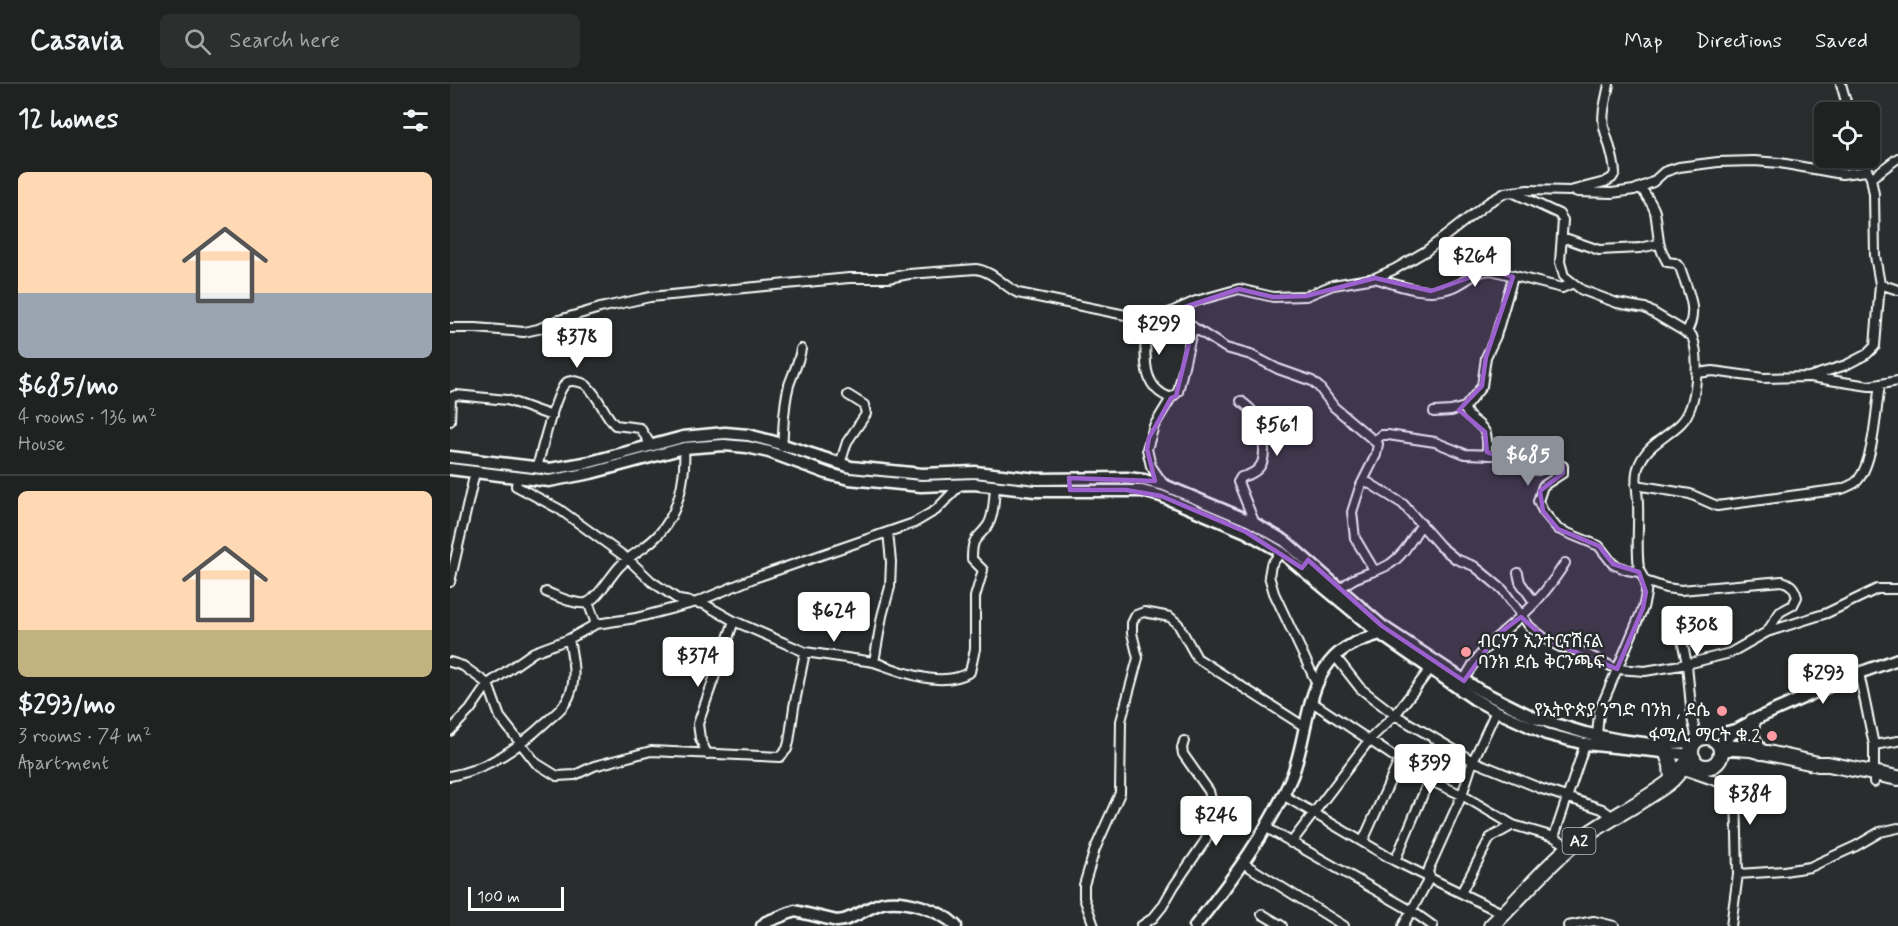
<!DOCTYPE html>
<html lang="en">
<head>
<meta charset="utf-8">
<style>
  :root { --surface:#202222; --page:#2d2f2f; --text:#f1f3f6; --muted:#a2a4a5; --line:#3d3f40; --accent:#8c9099 }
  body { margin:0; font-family:Mynerve,"Noto Sans Ethiopic",sans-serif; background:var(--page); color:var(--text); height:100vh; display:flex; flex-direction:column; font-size:22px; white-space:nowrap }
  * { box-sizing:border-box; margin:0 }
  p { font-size:20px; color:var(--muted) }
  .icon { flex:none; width:33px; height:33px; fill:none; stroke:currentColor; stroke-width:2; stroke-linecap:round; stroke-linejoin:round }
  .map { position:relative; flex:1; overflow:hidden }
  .drawer { display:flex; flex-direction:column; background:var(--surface); width:450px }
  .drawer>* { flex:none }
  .buttons { position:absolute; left:1364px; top:18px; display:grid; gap:12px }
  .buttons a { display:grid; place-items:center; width:66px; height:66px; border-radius:9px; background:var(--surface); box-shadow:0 2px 4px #0004,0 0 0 2px var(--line); font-size:30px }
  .scale { position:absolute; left:18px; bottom:15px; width:96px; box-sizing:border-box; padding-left:6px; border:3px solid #fff; border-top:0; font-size:16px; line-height:21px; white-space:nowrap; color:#fff; -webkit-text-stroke:4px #2a2d2e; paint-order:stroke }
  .price { position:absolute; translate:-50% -51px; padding:0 14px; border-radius:6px; background:#fff; color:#222; font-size:20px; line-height:39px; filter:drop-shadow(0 2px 3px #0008) }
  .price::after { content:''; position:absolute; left:50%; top:36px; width:18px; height:14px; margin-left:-9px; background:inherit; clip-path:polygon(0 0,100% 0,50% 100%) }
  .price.selected { background:var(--accent); color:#fff }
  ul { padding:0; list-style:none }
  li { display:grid; align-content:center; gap:12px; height:318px; padding:0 18px }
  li+li { border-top:2px solid var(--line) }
  li span { display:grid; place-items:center; height:186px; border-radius:9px; color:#555 }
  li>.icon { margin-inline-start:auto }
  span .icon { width:108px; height:108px; fill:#fffc; stroke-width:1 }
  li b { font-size:26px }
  h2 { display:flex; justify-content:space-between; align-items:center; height:72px; padding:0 18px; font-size:26px }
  header { display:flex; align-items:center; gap:36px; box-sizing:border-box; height:84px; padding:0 30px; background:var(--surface); border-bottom:2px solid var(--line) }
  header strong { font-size:28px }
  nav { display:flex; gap:33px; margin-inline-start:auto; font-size:21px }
  .search { width:420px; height:54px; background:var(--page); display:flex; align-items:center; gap:15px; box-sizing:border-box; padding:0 21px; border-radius:9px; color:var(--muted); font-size:22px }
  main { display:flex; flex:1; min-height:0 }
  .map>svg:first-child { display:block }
</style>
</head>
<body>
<header>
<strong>Casavia</strong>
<div class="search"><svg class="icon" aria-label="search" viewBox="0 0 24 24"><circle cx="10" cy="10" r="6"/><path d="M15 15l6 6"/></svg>Search here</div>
<nav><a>Map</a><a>Directions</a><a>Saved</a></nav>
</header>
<main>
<section class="drawer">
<h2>12 homes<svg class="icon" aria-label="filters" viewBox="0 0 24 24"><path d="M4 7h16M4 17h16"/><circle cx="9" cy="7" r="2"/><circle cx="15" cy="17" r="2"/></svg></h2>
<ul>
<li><span style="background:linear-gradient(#ffd9b3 65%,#9aa5b1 0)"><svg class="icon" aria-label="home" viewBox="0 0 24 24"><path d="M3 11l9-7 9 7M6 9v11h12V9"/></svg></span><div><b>$685/mo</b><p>4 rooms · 136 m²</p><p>House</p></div></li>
<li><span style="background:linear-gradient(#ffd9b3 75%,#c2b280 0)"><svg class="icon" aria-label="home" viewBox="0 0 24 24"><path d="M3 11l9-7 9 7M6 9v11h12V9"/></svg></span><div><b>$293/mo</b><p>3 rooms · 74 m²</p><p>Apartment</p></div></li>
</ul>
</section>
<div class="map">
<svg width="1448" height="842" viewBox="0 0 1448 842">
  <rect width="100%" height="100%" fill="#2a2d2e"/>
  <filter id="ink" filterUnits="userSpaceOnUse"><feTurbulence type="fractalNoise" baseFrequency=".0167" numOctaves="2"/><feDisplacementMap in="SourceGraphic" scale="12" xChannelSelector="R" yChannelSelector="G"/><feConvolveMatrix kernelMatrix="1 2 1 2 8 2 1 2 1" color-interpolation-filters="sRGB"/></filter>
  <g filter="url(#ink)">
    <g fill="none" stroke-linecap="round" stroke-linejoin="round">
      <defs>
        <path id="street" d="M1391,0L1399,28
          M1421,94L1448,74
          M1191,103C1195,111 1203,120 1205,128C1209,148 1206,160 1217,178L1225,179L1230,183C1237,206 1250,226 1236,249
          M1127,108L1162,109L1184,106L1203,98L1214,88L1229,83L1268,78L1304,77L1330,79L1392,90L1417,87
          M1064,109L1109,130L1113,136L1110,178L1114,192L1132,206L1167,219L1195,224L1242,252C1250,273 1248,322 1231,339C1215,355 1195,361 1188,384C1184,396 1188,408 1188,420C1189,442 1186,463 1189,484C1190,490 1193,492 1195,497C1198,505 1195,515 1193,524L1149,628L1147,652
          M1112,153L1149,166L1190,164L1208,160
          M925,194C949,202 978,213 1003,203C1017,198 1024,187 1041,186L1112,204L1123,199
          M1430,200L1448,206
          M726,226L743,243L776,264L801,271L828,285L862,297L869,303L884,323L928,360L926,371L910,403L902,428L905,454L924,486
          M695,235C698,263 686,302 721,314
          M0,244H26L74,248L88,245L109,236L150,224L200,213L399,194H438L459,190L526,185C542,187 554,202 568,209L695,235L712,232L746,217L789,205L823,213L856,212L883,201L925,194L945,185L976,167L1039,118L1055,109L1078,106L1120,107L1155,98L1162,94L1165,89C1164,72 1158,59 1154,43C1151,29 1157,13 1159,0
          M1247,289L1263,287L1313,294L1359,293L1396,281L1417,270L1425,262L1430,200L1425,172L1424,110L1421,94L1412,74
          M1360,293L1419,302L1448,297
          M791,317C794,320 799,323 802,327C808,334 811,344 813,353C816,375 814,388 791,393L788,398L805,440
          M984,328L1001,327L1015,323
          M0,337L1,313L6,311L57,316L102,332
          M924,357L932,351H938L985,358L1015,370L1045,371L1077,385L1088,386L1107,379L1113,382V389L1093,402L1088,417L1093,427L1108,445L1149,462L1163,480L1177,486L1189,488
          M332,363C334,342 333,322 339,301C343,289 349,278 351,265
          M1037,371C1037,364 1038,357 1036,350C1032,338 1016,336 1015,323L1032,302L1036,273L1046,252L1063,193
          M390,380L397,358L416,330L414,321L398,311
          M87,384C91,368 106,307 116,299C121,295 134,298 138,303C149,313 154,330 165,341L190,344L201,361
          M67,394L66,402L109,425L178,475L201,497L229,516L254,520L284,537L355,568L424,578L432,532L440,503L441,478L438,448
          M914,396L953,420L990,462L1006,475L1024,482L1040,495L1053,506L1080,543L1097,556L1110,563L1130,567L1167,585L1195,587L1237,580L1242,634L1247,655
          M714,401L701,382L697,365L704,342L721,314L728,308L743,243
          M1186,401L1240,410L1267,422L1392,405C1398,402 1404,401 1408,396C1424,377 1426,325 1430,300
          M831,468L821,481L819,492L824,509L867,600
          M1068,489L1070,498L1084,518
          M1195,497L1216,504L1231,506L1332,497C1341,500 1344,503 1347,513L1343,521L1330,528L1317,548
          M0,498L25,388
          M96,508C107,512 124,521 136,519C147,516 161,491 170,482C181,470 198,463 209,450C229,428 236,393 234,364
          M888,509C900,490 922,491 940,480C954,471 962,454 972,440
          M138,518L146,540
          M1228,537L1237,580L1280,569L1317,548L1377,529L1427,505H1448
          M885,572L910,604L924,615L945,631L1023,677L1092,705L1152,725L1163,733
          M0,578L13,582L38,600L84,568L119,555L146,540L186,534L247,518L304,494L464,439L486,426L509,402
          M424,578C453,588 490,605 520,588L525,565V513L533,486L522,475C522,451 527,457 538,441C544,432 544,414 545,402
          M1409,589L1424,661V698
          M1014,597C1027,568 1046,554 1069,534C1087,519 1103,498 1115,479
          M862,618L979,696L1012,711L1063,741L1104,753L1120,763
          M0,647L20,626L38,600L50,633L86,679L107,692L125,691L144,682L201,667L330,673L337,665L339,658L344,623L355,568
          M1424,661L1448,657
          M257,670L250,654L248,640L284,537
          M1237,687L1280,702L1286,709L1288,790L1281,842
          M0,692C38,685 68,664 96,638C105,630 116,622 120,610C127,593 122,572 119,555
          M833,711L945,777L1054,830
          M815,743L962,827L983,842
          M1104,753L1135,660
          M913,757L949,677
          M841,759L920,655L945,631L981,584
          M945,777L979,696
          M793,779L894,842
          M1288,790L1334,787L1360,783L1406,762L1430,748L1448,744
          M1011,809L1040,754L1063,741
          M812,830L832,842
          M644,842L634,814V801L645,765L670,709L671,637L688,574L682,549V539L686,531L694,528L720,533L728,540L747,574L855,643
          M691,842L703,834L712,823L724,802L755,757L761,743L763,724L759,707L733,670L732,664L734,657
          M953,842L980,793L978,788L980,782L1012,711L1023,677L1046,627
          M1118,842L1144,837L1164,842"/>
        <path id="secondary" d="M0,373L100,385L140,378L233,353L275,349L298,351L321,357L401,383L472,390L525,388L587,395L677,394L694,396L714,401L800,437L835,457L932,542L1029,606L1085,634L1135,649L1170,656L1201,660L1244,658
          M0,385L99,397L141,389L234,364L274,361L297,363L319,368L379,390L399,395L471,402L524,400L585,407H692L711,412L796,448L831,468L930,550L1024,615L1046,627L1096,650L1135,660L1242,671
          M1260,653L1285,646
          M1270,660L1288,645L1310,633L1409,589L1448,575
          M312,842L316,838L345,827L387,837L394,836C407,832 419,823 432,819C454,814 491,826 506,842
          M745,842C782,796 819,746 842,692C856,657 856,607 879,579C892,562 910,556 930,550"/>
        <path id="highway" d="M1303,637C1299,649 1303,658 1311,668
          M1241 668a15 15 0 1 1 30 0a15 15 0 1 1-30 0Z
          M1271,663L1300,665L1368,680H1378L1448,694
          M1216,667L1221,681L1222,696
          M1041,842C1068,817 1091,787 1120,763C1150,739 1185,723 1217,700C1227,693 1232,681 1243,674"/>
      </defs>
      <!-- street casing -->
      <use href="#street" stroke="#fff" stroke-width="12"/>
      <!-- secondary casing -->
      <use href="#secondary" stroke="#fff" stroke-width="15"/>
      <!-- highway casing -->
      <use href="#highway" stroke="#fff" stroke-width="18"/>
      <!-- street -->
      <use href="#street" stroke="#2a2d2e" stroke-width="8"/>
      <!-- secondary -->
      <use href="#secondary" stroke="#2a2d2e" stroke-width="10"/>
      <!-- highway -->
      <use href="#highway" stroke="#2a2d2e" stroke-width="14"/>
    </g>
  </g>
  <!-- marked area -->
  <path fill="#9c61cf" fill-opacity="0.2" stroke="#9c61cf" stroke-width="4.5" stroke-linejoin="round" d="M1041,186L1063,193L1036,273L1032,302L1009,326L1035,348L1037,368L1077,385L1113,382V389L1090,407L1093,427L1108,445L1149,462L1163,480L1189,488L1196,508L1193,524L1167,585L1097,556L1071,533L1046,552L1014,597L932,542L858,476L852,484L796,448L711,412L676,406H620L619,394L705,397L697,365L699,354L721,314L726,312L743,243L726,226L789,205L823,213L856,212L925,194L981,207Z"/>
  <!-- markers -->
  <g fill="#ff9aa2" stroke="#2a2d2e" stroke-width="2">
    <circle cx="1016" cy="568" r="6"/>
    <circle cx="1272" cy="627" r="6"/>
    <circle cx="1322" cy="652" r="6"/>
  </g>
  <g text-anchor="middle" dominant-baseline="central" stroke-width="5" stroke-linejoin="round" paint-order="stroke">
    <!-- shield labels -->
    <rect fill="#2a2d2e" stroke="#bfc0c0" stroke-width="1.5" x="1112.5" y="744" width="33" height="26" rx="4.5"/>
    <g font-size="16" font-weight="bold" fill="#fff">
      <text x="1129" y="757">A2</text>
    </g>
    <!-- poi labels -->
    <g font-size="18" fill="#fff" stroke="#2a2d2e" text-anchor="end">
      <text x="1028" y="558" text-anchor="start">ብርሃን ኢንተርናሽናል<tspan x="1028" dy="21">ባንክ ደሴ ቅርንጫፍ</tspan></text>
      <text x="1260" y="627">የኢትዮጵያ ንግድ ባንክ , ደሴ</text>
      <text x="1310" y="652">ፋሚሊ ማርት ቁ.2</text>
    </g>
  </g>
</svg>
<div class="buttons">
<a><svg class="icon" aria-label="locate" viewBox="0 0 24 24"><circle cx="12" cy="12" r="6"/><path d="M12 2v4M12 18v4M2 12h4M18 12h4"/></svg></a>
</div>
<div class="scale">100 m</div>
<b class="price" style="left:1025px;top:204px">$264</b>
<b class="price" style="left:709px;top:272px">$299</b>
<b class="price" style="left:127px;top:285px">$378</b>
<b class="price" style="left:827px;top:373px">$561</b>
<b class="price selected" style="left:1078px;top:403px">$685</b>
<b class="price" style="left:384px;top:559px">$624</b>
<b class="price" style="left:1247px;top:573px">$308</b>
<b class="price" style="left:248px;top:604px">$374</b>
<b class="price" style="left:1373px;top:621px">$293</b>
<b class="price" style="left:980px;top:711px">$399</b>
<b class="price" style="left:1300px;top:742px">$384</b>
<b class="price" style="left:766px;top:763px">$246</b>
</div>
</main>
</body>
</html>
